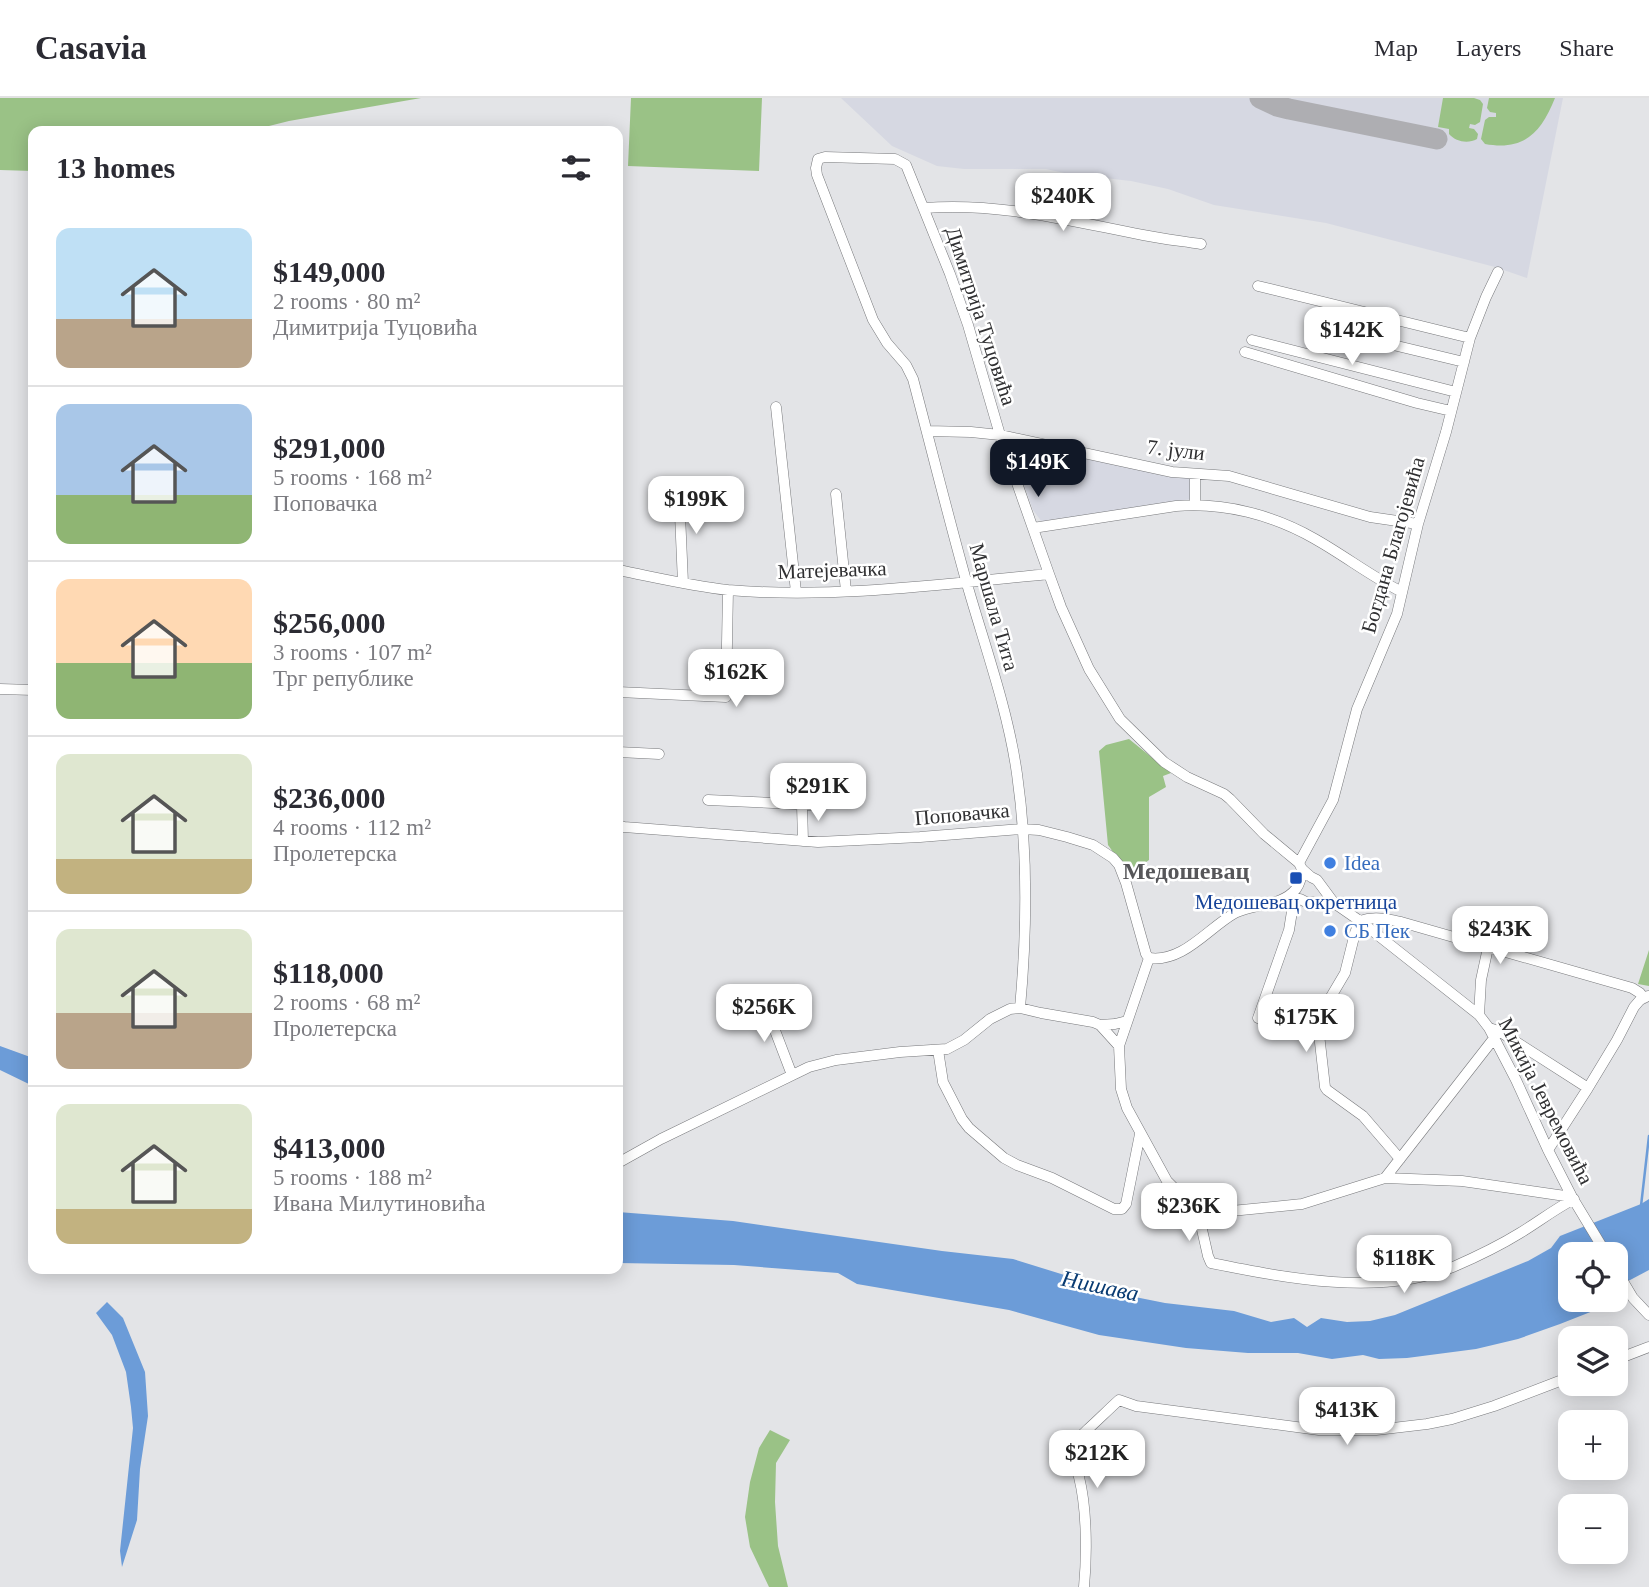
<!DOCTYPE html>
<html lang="en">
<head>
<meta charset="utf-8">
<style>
  :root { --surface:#fff; --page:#f7f7f7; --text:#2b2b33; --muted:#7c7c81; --line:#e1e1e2; --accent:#111827 }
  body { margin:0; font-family:Georgia,serif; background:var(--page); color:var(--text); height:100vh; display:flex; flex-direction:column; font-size:26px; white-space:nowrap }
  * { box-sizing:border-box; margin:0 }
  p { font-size:23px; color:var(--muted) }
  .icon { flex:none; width:38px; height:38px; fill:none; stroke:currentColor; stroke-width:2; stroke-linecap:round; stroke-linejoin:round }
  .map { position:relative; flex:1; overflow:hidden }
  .drawer { position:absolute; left:28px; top:28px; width:595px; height:1148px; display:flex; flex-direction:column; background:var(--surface); border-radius:14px; box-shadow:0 4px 18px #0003 }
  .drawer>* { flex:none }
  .controls { position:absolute; left:1558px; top:1144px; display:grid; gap:14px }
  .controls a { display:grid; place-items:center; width:70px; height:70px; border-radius:14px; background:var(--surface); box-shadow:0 4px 18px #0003; font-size:35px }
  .price { position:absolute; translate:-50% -60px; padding:0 16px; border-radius:14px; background:#fff; color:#222; font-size:23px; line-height:46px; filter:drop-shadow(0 2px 4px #0008) }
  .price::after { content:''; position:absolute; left:50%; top:42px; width:21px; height:16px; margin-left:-10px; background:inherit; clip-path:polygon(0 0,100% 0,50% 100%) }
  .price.selected { background:var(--accent); color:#fff }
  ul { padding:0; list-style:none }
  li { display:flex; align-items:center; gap:21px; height:175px; padding:0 28px }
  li+li { border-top:2px solid var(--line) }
  li span { display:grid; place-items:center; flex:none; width:196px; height:140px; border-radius:14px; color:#555 }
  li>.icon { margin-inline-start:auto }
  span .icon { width:84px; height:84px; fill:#fffc; stroke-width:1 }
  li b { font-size:30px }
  h2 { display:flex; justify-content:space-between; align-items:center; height:84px; padding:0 28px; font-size:30px }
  header { display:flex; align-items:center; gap:42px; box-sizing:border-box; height:98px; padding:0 35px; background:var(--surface); border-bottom:2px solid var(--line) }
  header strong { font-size:33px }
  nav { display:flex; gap:38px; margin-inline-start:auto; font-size:24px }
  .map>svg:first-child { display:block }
</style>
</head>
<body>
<header>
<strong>Casavia</strong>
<nav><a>Map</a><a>Layers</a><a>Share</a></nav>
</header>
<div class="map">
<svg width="1649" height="1489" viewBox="0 0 1649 1489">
  <rect width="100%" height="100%" fill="#e3e4e7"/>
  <!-- built -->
  <path fill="#d6d8e2" d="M841,0H1563L1527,180L1495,169L1326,125L1214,107L1168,91L1131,83L1069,76L1046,71H964L937,68L892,48Z
    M1013,345L1191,380L1192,401L1042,424L1033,412L1010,349Z"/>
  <!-- green -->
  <path fill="#9ac286" d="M0,0H421L289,23L249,33H33V73L0,72Z
    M631,0H762L759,73L628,68Z
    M1443,0H1474L1480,2L1483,6L1480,24L1475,27L1470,26L1469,30L1474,31L1478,36L1477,41C1468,46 1456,44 1449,36V31L1438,29Z
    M1489,0H1555C1541,35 1524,53 1485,46L1481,41L1485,22L1489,19H1496V15L1490,14L1487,10Z
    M1129,641L1171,675L1163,678L1166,689L1149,699V762L1129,776L1108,747L1099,653L1106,647Z
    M1649,852V888L1638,886Z
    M770,1332L790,1342L776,1365L775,1404L778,1448L788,1489H769L750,1449L745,1419L750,1384L759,1350Z"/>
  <!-- water -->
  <path fill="#6c9cd8" d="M0,948L33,960V988L0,972Z
    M1649,1101V1172L1615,1190V1157H1570V1202H1604L1593,1213L1560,1226L1518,1241L1476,1251L1407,1260L1379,1261L1363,1257L1332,1261L1298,1255H1248L1186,1250L1099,1237L1009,1212L857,1186L838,1175L734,1167L618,1165V1114L733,1123L942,1153L1013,1161L1135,1199L1165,1205L1234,1213L1271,1224L1294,1220L1307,1229L1321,1220L1347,1224L1370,1223L1395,1217L1528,1163L1551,1150L1560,1138L1641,1106Z
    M107,1204L123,1220L145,1274L148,1318L140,1371L137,1422L122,1469L120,1453L133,1330L131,1309L126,1274L112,1237L96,1215Z"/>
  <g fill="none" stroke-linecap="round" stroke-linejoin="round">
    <!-- stream -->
    <path stroke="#6c9cd8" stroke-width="2.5" d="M1641,1108L1649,1038"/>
    <!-- taxiway -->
    <path stroke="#aeaeb2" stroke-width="21" d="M1260,0L1277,8L1289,11L1437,41"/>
    <defs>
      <path id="minor" d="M924,110C999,104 1070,123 1143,137C1162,141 1182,143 1201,146
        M1258,188L1470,240
        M1314,228L1464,264
        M1252,242L1456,294
        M1245,254L1417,305L1451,313
        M776,309L796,494
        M927,333L971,334L1000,337L1172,374L1229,378L1370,419L1418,426
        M1195,376V407
        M679,393L683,485
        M836,396L846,493
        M1033,430L1176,408C1224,404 1273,417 1315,441C1345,458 1372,479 1402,494
        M618,472C654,479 691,488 728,492C834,501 944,486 1049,476
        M0,591L33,592
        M618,594L726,599L728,492
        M618,654L659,656
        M708,702L817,707
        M802,707L803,743
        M618,727L624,729L818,744L920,739L1022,731L1039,732L1067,739L1093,747L1113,760L1119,767L1126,785L1146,856L1149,860
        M1299,765L1333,702L1357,611L1397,516L1418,426L1446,334L1470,240L1486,199L1498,174
        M1290,801H1300L1306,804L1334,805
        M1149,860L1119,948L1121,991L1127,1010L1167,1083L1198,1114L1211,1115L1302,1106L1385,1080L1462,1083L1572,1099
        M1149,860C1183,865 1208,830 1235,815C1253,805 1282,809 1296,791C1300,785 1302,778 1302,771
        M1020,910C1027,833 1028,753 1017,676C1008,612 985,549 967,486C948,418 931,349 913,281L906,267L887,245L873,222L817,77L816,70L818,61L825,59L895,61L906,67L950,176L968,227L1000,337L1049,476L1061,509L1089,571L1120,621L1164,664L1187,679L1224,696L1230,701L1264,736L1299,765L1302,771L1311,779L1317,782L1334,805L1360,823L1479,917L1489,930L1516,982L1548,1052L1572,1099L1607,1157
        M737,913L755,908L766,909L792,977
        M1479,917L1481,882L1489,845
        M1258,920L1289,832L1294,801
        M1100,927L1115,926L1127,923
        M1489,930L1499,933L1588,990
        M938,952L943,984L962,1021L969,1030L1004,1060L1017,1067L1052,1080L1114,1111H1122L1126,1106L1140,1036
        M1548,1052L1588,990L1617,942L1634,909L1640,902L1648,898
        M1400,1061L1363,1018L1327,992L1325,989L1318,927L1319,919L1345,875L1355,835L1360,823C1374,818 1387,821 1401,824L1632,890L1640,895L1644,900
        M618,1065L661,1041L809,969L836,962L900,954L947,951L964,942L990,921L1010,911L1020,910L1041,915L1093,924L1100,927L1119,948
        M1385,1080L1495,939
        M1198,1114L1208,1158L1211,1165C1285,1180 1381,1199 1453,1169C1476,1159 1499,1148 1520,1135C1538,1124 1555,1111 1574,1101
        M1615,1170L1633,1200L1649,1217
        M1615,1262L1649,1249
        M1084,1489C1087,1457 1087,1411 1079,1379C1076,1369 1069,1359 1072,1348C1075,1340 1082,1338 1087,1332C1098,1322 1108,1312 1119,1302L1136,1308L1319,1332H1376L1427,1326L1452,1321L1494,1308L1570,1279"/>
    </defs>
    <!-- minor casing -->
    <use href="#minor" stroke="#77787b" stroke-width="11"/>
    <!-- minor -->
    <use href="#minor" stroke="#fff" stroke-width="10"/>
  </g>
  <!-- markers -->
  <g fill="#3f7fe0" stroke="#fff" stroke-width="2.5">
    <circle cx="1330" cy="765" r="7"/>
    <circle cx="1330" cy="833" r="7"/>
  </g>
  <rect fill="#1a4fb4" stroke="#fff" stroke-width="2.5" x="1289" y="773" width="14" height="14" rx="3.5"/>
  <g text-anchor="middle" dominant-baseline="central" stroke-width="5" stroke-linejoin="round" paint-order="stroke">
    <!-- street labels -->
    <g font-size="21" fill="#303032" stroke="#fff">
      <text transform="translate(981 218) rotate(72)">Димитрија Туцовића</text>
      <text transform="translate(1176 352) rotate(7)">7. јули</text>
      <text transform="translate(1393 447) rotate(-74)">Богдана Благојевића</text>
      <text transform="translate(832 472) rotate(-2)">Матејевачка</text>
      <text transform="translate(994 509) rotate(74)">Маршала Тита</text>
      <text transform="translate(962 716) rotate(-5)">Поповачка</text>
      <text transform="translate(1546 1003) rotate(63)">Микија Јевремовића</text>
    </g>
    <!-- shop labels -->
    <g font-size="21" fill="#366cbe" stroke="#fff" text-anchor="start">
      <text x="1344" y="765">Idea</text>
      <text x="1344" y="833">СБ Пек</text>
    </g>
    <!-- transit labels -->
    <g font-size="21" fill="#164399" stroke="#fff">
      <text x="1296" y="804">Медошевац окретница</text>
    </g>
    <!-- water labels -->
    <g font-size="23" font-style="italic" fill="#093b72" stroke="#fff">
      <text transform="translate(1100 1188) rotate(12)">Нишава</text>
    </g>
    <!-- quarter labels -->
    <g font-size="24" font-weight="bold" fill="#565659" stroke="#fff">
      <text x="1186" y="773">Медошевац</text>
    </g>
  </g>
</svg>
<div class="controls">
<a><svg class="icon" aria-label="locate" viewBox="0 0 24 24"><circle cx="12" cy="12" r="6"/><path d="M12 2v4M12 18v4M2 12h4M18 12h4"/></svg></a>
<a><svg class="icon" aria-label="layers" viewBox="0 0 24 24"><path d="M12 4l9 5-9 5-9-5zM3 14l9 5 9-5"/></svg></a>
<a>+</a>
<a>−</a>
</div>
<b class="price" style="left:1063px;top:135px">$240K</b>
<b class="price" style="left:1352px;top:269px">$142K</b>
<b class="price selected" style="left:1038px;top:401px">$149K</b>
<b class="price" style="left:696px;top:438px">$199K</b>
<b class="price" style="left:736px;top:611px">$162K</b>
<b class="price" style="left:818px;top:725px">$291K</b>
<b class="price" style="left:1500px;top:868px">$243K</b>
<b class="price" style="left:764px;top:946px">$256K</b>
<b class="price" style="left:1306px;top:956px">$175K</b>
<b class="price" style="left:1189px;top:1145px">$236K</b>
<b class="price" style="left:1404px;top:1197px">$118K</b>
<b class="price" style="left:1347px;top:1349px">$413K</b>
<b class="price" style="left:1097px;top:1392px">$212K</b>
<section class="drawer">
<h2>13 homes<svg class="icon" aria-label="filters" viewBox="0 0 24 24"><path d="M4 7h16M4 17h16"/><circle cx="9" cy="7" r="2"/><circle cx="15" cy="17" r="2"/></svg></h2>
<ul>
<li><span style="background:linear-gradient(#bfe0f5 65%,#b9a48a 0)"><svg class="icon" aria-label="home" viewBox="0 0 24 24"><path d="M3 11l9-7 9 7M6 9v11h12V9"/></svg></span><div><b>$149,000</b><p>2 rooms · 80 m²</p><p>Димитрија Туцовића</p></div></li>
<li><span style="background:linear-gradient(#a9c7e8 65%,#8fb573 0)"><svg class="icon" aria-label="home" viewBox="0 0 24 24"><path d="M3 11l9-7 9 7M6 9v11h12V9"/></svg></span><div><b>$291,000</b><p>5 rooms · 168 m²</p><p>Поповачка</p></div></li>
<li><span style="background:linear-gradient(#ffd9b3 60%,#8fb573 0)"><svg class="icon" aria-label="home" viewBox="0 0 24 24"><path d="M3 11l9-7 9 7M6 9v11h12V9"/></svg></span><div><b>$256,000</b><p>3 rooms · 107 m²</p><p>Трг републике</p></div></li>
<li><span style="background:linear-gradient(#dfe7d0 75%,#c2b280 0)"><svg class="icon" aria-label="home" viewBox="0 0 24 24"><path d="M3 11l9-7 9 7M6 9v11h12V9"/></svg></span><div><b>$236,000</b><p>4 rooms · 112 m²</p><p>Пролетерска</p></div></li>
<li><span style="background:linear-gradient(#dfe7d0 60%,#b9a48a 0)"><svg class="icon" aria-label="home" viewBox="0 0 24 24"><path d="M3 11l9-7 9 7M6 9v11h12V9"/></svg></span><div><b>$118,000</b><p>2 rooms · 68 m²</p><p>Пролетерска</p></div></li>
<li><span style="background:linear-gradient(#dfe7d0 75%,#c2b280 0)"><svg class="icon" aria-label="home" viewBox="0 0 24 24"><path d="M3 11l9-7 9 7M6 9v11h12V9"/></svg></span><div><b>$413,000</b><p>5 rooms · 188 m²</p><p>Ивана Милутиновића</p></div></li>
</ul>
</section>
</div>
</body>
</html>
